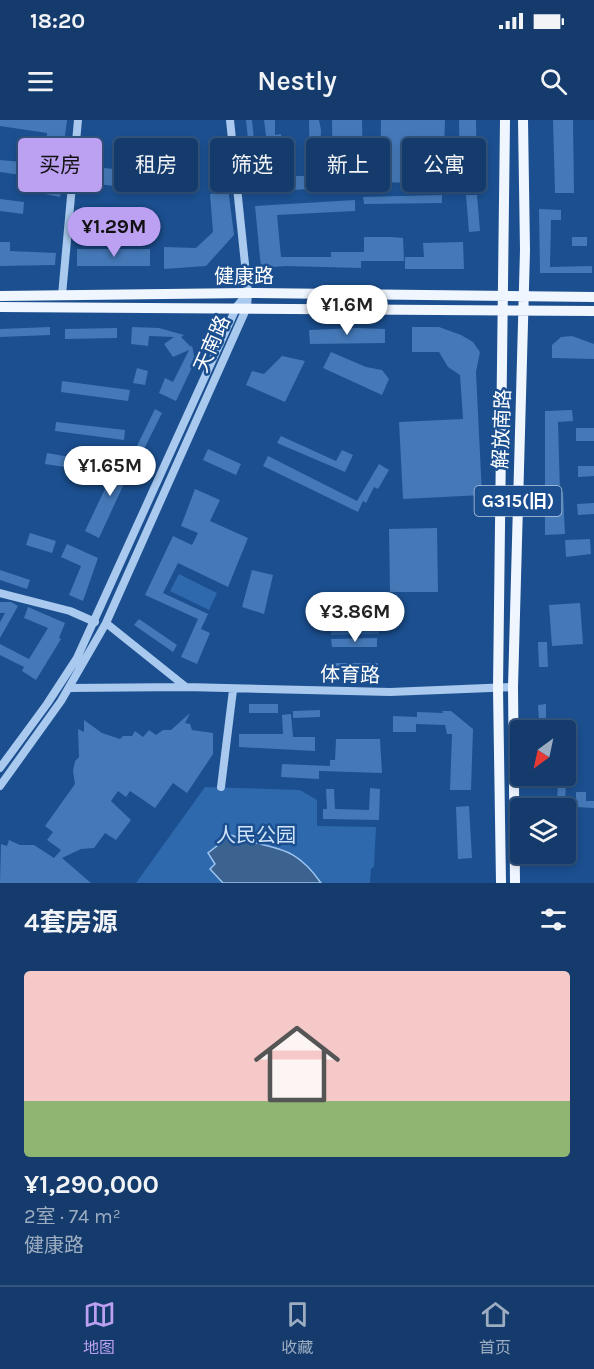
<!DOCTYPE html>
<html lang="zh">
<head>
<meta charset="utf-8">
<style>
  :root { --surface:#143b6b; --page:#1d4271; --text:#f1f3f6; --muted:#9dadc1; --line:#33557e; --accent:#bca0f2 }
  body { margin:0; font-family:Karla,"Noto Sans SC",sans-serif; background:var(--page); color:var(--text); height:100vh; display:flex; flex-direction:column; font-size:22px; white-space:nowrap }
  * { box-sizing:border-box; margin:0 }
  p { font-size:20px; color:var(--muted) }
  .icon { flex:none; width:33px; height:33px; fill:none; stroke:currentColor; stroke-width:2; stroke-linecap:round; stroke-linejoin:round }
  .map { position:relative; height:763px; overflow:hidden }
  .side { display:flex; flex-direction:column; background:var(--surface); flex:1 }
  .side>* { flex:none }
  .hud { position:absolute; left:18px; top:18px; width:558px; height:54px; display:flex; gap:12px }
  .needle { width:39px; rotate:213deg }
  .controls { position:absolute; left:510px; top:600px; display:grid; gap:12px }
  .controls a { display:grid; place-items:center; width:66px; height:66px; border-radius:6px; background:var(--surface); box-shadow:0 3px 9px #0003,0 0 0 2px var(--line); font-size:30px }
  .price { position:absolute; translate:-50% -51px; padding:0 14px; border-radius:21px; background:#fff; color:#222; font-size:20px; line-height:39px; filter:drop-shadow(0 2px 3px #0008) }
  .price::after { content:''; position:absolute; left:50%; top:36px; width:18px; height:14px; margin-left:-9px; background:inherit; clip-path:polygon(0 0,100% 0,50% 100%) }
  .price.on { background:var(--accent); color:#111 }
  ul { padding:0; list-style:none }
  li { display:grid; align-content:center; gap:12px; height:318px; padding:0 24px }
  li+li { border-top:2px solid var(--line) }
  li span { display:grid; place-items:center; height:186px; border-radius:6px; color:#555 }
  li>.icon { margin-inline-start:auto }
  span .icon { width:108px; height:108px; fill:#fffc; stroke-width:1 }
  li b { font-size:26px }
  h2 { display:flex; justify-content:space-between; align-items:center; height:72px; padding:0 24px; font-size:26px }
  .tag { padding:0 21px; border-radius:6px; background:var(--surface); box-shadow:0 3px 9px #0003,0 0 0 2px var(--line); font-size:21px; line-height:54px }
  .tag.on { background:var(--accent); color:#111 }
  .status { display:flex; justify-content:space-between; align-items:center; height:42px; padding:0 30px; background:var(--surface); direction:ltr }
  .status svg { height:16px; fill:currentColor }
  header { display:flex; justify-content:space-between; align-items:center; height:78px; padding:0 24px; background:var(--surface); font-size:27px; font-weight:600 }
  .menu { display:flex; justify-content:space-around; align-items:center; height:84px; border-top:2px solid var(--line); background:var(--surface); font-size:16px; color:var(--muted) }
  .menu a { display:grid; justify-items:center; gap:3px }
  .menu .on { color:var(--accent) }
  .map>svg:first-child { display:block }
</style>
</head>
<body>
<div class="status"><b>18:20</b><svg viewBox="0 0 49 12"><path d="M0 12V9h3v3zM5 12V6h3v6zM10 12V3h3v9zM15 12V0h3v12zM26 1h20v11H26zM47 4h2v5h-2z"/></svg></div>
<header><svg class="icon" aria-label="menu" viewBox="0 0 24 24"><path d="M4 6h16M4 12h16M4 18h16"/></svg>Nestly<svg class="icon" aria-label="search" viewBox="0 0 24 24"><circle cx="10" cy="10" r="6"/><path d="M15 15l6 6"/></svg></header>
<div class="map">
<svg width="594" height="763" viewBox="0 0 594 763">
  <rect width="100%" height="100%" fill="#1b4f8f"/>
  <!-- green -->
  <path fill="#2e69ad" d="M179,454L217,473L209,490L170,471Z
    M378,486L379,514L331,515L330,487Z
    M205,667L300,670L317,680V706L376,707L374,747L371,749L370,763H136Z"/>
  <!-- water -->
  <path fill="#3c6290" stroke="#9cc4f0" stroke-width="1.5" d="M231,715C273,732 292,721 321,763H223L210,749L215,744L208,733Z"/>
  <!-- building -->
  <path fill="#4478b7" d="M0,0H67L64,23H66V45L60,77L40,73L47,36V13L0,6Z
    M246,0H252L258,59H252Z
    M264,0H275V15L281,14L283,35H286V53L272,52L273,31L268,32Z
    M309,0H319L321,10L320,64H308V69L292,70L291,56H310Z
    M332,0H362L363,61H333Z
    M381,0H445L443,64L380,62Z
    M459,0H476L477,65L460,64Z
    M553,0H573L574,73H555Z
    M222,20L234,115L206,146L164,149V127L196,128L213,112L210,74L218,73L210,22Z
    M0,40L22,42L21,55L0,52Z
    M87,46L149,53L147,69L85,63Z
    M253,59H273V68L254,69Z
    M442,75V83L364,84L363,77Z
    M466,75H477L480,111L469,112Z
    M0,79L24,82L23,94L0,91Z
    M355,80V91L277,95L281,137H331V132H364V117H391L403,118L404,141H361V148L285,146L261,148L255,86Z
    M539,89L561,90V100H551L550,147L592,146V153H540Z
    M572,117H587V126H572Z
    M0,122H10V131L56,133L55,145L0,146Z
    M463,122L464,149H405V137H424L423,123Z
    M77,129H150V146H77Z
    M50,207V215L0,217V209Z
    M132,207L159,208L184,215L181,217L191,227L192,225L195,241L176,281L159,273L165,258L173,262L189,230L173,237L164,224L174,217L149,216L148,226L131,224Z
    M412,207H439L461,215L473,222L480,232L476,252L482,375L403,379L399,302L463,299L460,255L448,247L439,232H412Z
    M117,208V218L65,219V209Z
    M356,208L385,209V223L310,224L309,210Z
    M572,216L594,224V239L552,238V225L561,217Z
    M331,232L366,247L382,250L389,259L382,275L323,248Z
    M282,236L305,241L285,282L246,265L252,251L264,254Z
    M137,248L148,251L145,265L133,263Z
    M62,261L130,270L128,281L61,272Z
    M155,289L162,293L142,333L135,330Z
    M572,290L573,301L558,302L560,372H563L565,414L545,415V291Z
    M56,302L125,310L124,320L55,311Z
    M576,308H594V321H576Z
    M281,316L336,341L342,330L353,335L345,352L277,323Z
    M208,329L241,344L236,355L203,340Z
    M47,333L99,342L98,352L45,344Z
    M121,335L134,342L99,418L85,411Z
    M268,336L357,381L379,344L389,350L378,369L374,367L366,383L363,381L358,392L263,346Z
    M578,346H594V356L578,357Z
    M195,369L220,380L210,401L248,418L228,467L178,443L163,473L208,494L201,509L210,513L197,544L181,537L198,499L145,475L173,416L192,425L198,413L181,406Z
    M594,383V394L578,395L577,384Z
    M437,408L438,472H390L389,409Z
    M30,413L56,421L52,433L26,425Z
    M590,419L591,434L566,437L565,420Z
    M67,424L98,438L83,481L69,475L81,446L61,437Z
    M0,450L30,460L27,469L0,460Z
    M252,450L273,455L264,494L242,487Z
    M0,482H11L18,486L0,518V502L5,493H0Z
    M580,483L583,524L552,526L549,485Z
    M28,487L65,503L59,518L61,519L36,560L22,551L24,547L0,535V524L29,539L48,508L24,498Z
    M139,499L177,525L173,532L134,505Z
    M377,518V527H332L331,519Z
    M538,522H547L548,547H539Z
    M329,543H378V551H330Z
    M249,584H278V593H249Z
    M546,584V601H539L538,585Z
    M320,590V597L293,598V591Z
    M442,591H451L473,609L471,670H450L452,614H447L445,605L416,604V612H393V596L417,597V592L443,593Z
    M190,593L185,603L190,604L192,610L213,613V634L187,673L173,663L155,688L130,671L126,677L118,671L111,681L131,700L116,720L105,713L94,728L81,729L62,738L91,763H0L1,724L7,726L9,720L20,725H34L54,738L61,730L47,720L53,712L45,706L75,664L73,651L75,641L79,637L78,609L84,612V600L102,613L120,619L123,616H132L135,611L143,617L149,610L156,615L163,610H171Z
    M291,594L293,617H315V631L239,627V614H283L282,595Z
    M336,619H380L382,653L319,651V659L281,657L282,644L330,646V640H335Z
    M558,658L566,659L565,688H557Z
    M370,668L380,669L379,700L323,699V689H327L326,669H334L335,689L369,690Z
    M576,672H586V681H594V688L576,687Z
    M469,686L472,738L458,739L456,687Z"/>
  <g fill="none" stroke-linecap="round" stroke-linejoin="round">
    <!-- minor -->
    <path stroke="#a9c9ee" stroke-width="8" d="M62,175L78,0
      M0,473L70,491L95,502
      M106,503L186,567L390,572L513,567
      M69,568L186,567
      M0,648L47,584L77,538L237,186L248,173
      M0,666L61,581L106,503L247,187L248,173L230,0
      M221,667L233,570"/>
    <!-- major -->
    <path stroke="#f0f6ff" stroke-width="10" d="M0,176L248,173L594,177
      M0,187L594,191
      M501,763L498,568L505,0
      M515,763L513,567L525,130L523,0"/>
  </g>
  <g text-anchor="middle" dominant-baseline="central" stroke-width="5" stroke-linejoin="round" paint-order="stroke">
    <!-- shield labels -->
    <rect fill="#1b4f8f" stroke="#bbcadd" stroke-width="1.5" x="474.5" y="366" width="87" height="30" rx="4.5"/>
    <g font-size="18" font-weight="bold" fill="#fff">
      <text x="518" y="381">G315(旧)</text>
    </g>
    <!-- street labels -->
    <g font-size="20" fill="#fff" stroke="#1b4f8f">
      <text x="244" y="156">健康路</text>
      <text transform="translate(212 224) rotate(-66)">天南路</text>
      <text transform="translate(502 309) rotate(-88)">解放南路</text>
      <text transform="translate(350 555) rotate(1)">体育路</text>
    </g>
    <!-- park labels -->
    <g font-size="20" fill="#cfe3fa" stroke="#1b4f8f">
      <text x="256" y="715">人民公园</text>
    </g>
  </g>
</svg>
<div class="controls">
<a><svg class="needle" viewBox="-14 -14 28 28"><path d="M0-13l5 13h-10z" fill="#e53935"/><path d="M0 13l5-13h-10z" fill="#9dadc1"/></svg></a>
<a><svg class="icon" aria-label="layers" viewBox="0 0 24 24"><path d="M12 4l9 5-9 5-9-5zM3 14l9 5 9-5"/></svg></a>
</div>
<b class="price on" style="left:114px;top:138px">¥1.29M</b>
<b class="price" style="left:347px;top:216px">¥1.6M</b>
<b class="price" style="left:110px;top:377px">¥1.65M</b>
<b class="price" style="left:355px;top:523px">¥3.86M</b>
<div class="hud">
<a class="tag on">买房</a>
<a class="tag">租房</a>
<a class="tag">筛选</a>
<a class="tag">新上</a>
<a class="tag">公寓</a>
</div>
</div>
<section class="side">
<h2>4套房源<svg class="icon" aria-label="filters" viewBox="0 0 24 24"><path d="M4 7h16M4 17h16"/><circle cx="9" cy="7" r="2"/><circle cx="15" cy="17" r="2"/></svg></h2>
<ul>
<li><span style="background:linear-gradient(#f6c9c9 70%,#8fb573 0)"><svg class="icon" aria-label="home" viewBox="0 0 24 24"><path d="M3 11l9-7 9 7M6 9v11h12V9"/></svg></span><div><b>¥1,290,000</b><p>2室 · 74 m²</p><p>健康路</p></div></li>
</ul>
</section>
<nav class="menu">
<a class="on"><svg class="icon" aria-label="map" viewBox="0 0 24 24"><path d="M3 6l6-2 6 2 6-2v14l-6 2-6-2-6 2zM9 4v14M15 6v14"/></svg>地图</a>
<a><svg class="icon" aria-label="saved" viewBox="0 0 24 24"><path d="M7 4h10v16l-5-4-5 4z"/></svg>收藏</a>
<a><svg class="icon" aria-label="home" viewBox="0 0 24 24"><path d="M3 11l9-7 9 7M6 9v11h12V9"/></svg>首页</a>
</nav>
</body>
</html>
